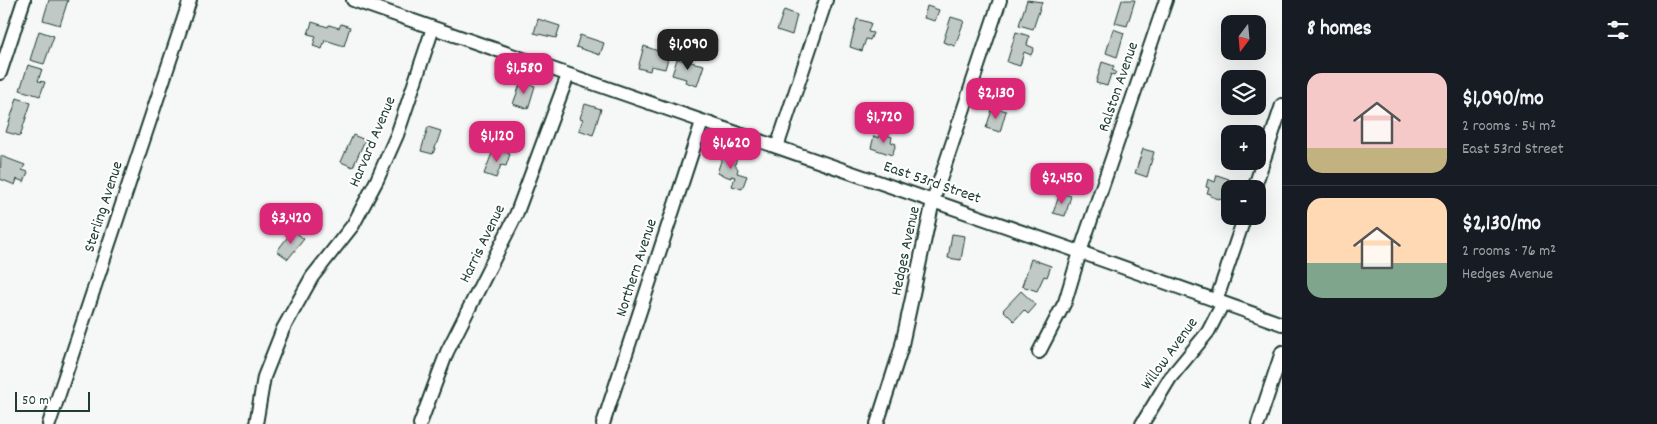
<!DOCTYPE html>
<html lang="en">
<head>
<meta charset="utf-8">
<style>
  :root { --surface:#171b24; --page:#20242c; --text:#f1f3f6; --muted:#9ea1a6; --line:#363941; --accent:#db2777 }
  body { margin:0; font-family:Dekko,sans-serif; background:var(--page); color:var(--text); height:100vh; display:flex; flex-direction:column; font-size:19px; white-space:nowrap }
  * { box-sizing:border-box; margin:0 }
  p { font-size:16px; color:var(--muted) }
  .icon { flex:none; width:28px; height:28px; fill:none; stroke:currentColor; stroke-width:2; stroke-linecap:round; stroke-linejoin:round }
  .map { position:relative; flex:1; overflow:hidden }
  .drawer { display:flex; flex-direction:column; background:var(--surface); width:375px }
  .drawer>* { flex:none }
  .needle { width:32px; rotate:196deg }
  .fabs { position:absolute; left:1221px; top:15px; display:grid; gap:10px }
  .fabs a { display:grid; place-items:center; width:45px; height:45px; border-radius:10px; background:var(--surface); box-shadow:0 5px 20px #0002; font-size:25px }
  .scale { position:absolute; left:15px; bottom:12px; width:75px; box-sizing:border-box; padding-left:5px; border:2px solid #1f3d34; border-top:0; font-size:14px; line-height:18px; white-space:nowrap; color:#1f3d34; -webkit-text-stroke:4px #fff; paint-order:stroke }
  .price { position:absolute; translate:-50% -42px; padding:0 11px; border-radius:10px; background:var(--accent); color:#fff; font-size:16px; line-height:32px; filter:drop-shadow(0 1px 2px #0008) }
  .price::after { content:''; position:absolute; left:50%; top:30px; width:15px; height:11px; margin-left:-8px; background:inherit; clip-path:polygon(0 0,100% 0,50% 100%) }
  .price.on { background:#222; color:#fff }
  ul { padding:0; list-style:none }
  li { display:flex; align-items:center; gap:15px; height:125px; padding:0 25px }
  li+li { border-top:1px solid var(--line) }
  li span { display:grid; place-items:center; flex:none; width:140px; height:100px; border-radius:15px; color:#555 }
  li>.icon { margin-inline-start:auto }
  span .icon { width:60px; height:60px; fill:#fffc; stroke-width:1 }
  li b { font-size:21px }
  h2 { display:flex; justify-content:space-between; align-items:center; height:60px; padding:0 25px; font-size:21px }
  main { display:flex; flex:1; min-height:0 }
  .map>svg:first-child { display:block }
</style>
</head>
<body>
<main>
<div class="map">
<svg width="1282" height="424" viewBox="0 0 1282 424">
  <rect width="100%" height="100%" fill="#f6f7f7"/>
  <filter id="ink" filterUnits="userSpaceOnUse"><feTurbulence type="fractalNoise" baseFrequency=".02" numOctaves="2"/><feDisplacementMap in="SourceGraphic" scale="10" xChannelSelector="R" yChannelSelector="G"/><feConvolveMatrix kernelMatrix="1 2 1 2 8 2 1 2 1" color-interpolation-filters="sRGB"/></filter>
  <g filter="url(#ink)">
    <!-- building -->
    <path fill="#c0c9c6" stroke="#1f3d34" d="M49,0H68L60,25L43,20Z
      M1027,0L1042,2L1033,29L1019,25Z
      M1122,0H1135L1127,26L1115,23Z
      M927,6L939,10L935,21L924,18Z
      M784,10L797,15L792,35L777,30Z
      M951,17L964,21L955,46L943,42Z
      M538,19L560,26L556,38L534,33Z
      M857,19L871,23L868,32L873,33L870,40L866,39L862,51L850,47Z
      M312,22L328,27L329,25L339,28L341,24L350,27L344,46L325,40L322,49L313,46L316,36L308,34Z
      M1113,29L1124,33L1117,57L1106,53Z
      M39,31L54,36L44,64L30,60Z
      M1016,32L1029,36L1027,45L1034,48L1031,55L1024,52L1020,66L1007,62Z
      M580,35L604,43L600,55L576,47Z
      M644,46L669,55L665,69L651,66L650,71L638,68Z
      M677,59L704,65L697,86L685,82L686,79L672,75Z
      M1102,62L1114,66L1112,70L1116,72L1114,75L1111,74L1107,86L1096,83Z
      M28,65L42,69L38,81L45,82L40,96L20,90Z
      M521,82L535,86L528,109L513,104Z
      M17,98L31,103L20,136L6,132Z
      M585,104L601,109L593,135L579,130L583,119L580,118Z
      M993,107L1006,111L1000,132L986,128Z
      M428,127L441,131L433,154L421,151Z
      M881,133L892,137L891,142L896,144L892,155L871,148L874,136L879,138Z
      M353,135L365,140L353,167L341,162Z
      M494,148L510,154L506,166L501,165L496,178L484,174Z
      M1143,149L1154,152L1147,177L1135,173Z
      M724,152L737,156L735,165L738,169L737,173L747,176L742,189L732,186L735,177L731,176V178L717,173Z
      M1,156L25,165L22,170L28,172L24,182L17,179L15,185L0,179Z
      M1217,175L1229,179L1222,200L1210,196L1211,194L1207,193L1209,188L1206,187L1208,179L1215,182Z
      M1060,193L1071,196L1065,216L1053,213Z
      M293,230L304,239L288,259L277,251Z
      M952,234L965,236L961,260L948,258Z
      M1031,259L1051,266L1047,277L1044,276L1037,291L1022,286Z
      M1021,291L1036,305L1028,314L1024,310L1014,321L1003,310Z"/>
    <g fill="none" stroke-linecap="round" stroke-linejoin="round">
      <defs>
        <path id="minor" d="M353,0L1080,252L1282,324
          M0,73L24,0
          M777,147L826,0
          M1254,189L1282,105
          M1216,301L1245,216
          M1039,352L1065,302L1080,252L1166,0
          M49,424L190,0
          M256,424L264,377L283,329L312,277L353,225L377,180L397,135L433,28
          M420,424L447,352L516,215L568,75
          M603,424L702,122
          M877,424L901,349L933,201L1000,0
          M1142,424L1170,378L1208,332L1223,303
          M1258,424L1282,352"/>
      </defs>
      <!-- minor casing -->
      <use href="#minor" stroke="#1f3d34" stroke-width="16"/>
      <!-- minor -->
      <use href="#minor" stroke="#fff" stroke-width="12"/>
    </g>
  </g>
  <g text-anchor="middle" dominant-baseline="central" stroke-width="4" stroke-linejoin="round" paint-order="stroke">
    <!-- street labels -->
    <g font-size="16" fill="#1f3d34" stroke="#fff">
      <text transform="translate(1119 87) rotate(-71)">Ralston Avenue</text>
      <text transform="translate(373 142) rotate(-67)">Harvard Avenue</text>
      <text transform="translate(932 183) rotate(19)">East 53rd Street</text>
      <text transform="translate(104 207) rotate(-72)">Sterling Avenue</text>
      <text transform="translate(483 244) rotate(-64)">Harris Avenue</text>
      <text transform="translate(906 251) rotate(-78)">Hedges Avenue</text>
      <text transform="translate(637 268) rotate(-72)">Northern Avenue</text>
      <text transform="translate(1170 354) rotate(-54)">Willow Avenue</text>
    </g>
  </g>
</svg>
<div class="fabs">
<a><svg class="needle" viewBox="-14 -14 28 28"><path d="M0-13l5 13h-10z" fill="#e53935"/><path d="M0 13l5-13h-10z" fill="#9ea1a6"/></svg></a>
<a><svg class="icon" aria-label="layers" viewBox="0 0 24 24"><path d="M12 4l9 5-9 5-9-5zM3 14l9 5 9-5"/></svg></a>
<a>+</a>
<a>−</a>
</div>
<div class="scale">50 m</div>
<b class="price on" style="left:688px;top:71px">$1,090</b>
<b class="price" style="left:524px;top:95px">$1,580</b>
<b class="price" style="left:996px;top:120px">$2,130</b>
<b class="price" style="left:884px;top:144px">$1,720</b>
<b class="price" style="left:497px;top:163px">$1,120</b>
<b class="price" style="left:731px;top:170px">$1,620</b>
<b class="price" style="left:1062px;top:205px">$2,450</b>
<b class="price" style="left:291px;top:245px">$3,420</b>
</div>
<section class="drawer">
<h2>8 homes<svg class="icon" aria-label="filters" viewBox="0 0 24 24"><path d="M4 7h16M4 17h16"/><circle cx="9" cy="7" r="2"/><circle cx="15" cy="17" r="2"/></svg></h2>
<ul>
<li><span style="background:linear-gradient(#f6c9c9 75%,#c2b280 0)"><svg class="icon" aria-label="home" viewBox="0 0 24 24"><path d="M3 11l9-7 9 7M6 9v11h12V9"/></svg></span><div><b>$1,090/mo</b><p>2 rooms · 54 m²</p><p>East 53rd Street</p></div></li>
<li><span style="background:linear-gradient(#ffd9b3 65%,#7fa58c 0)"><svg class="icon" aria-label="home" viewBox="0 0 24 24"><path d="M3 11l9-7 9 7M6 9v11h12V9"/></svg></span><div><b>$2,130/mo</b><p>2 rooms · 76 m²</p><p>Hedges Avenue</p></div></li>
</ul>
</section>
</main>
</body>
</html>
